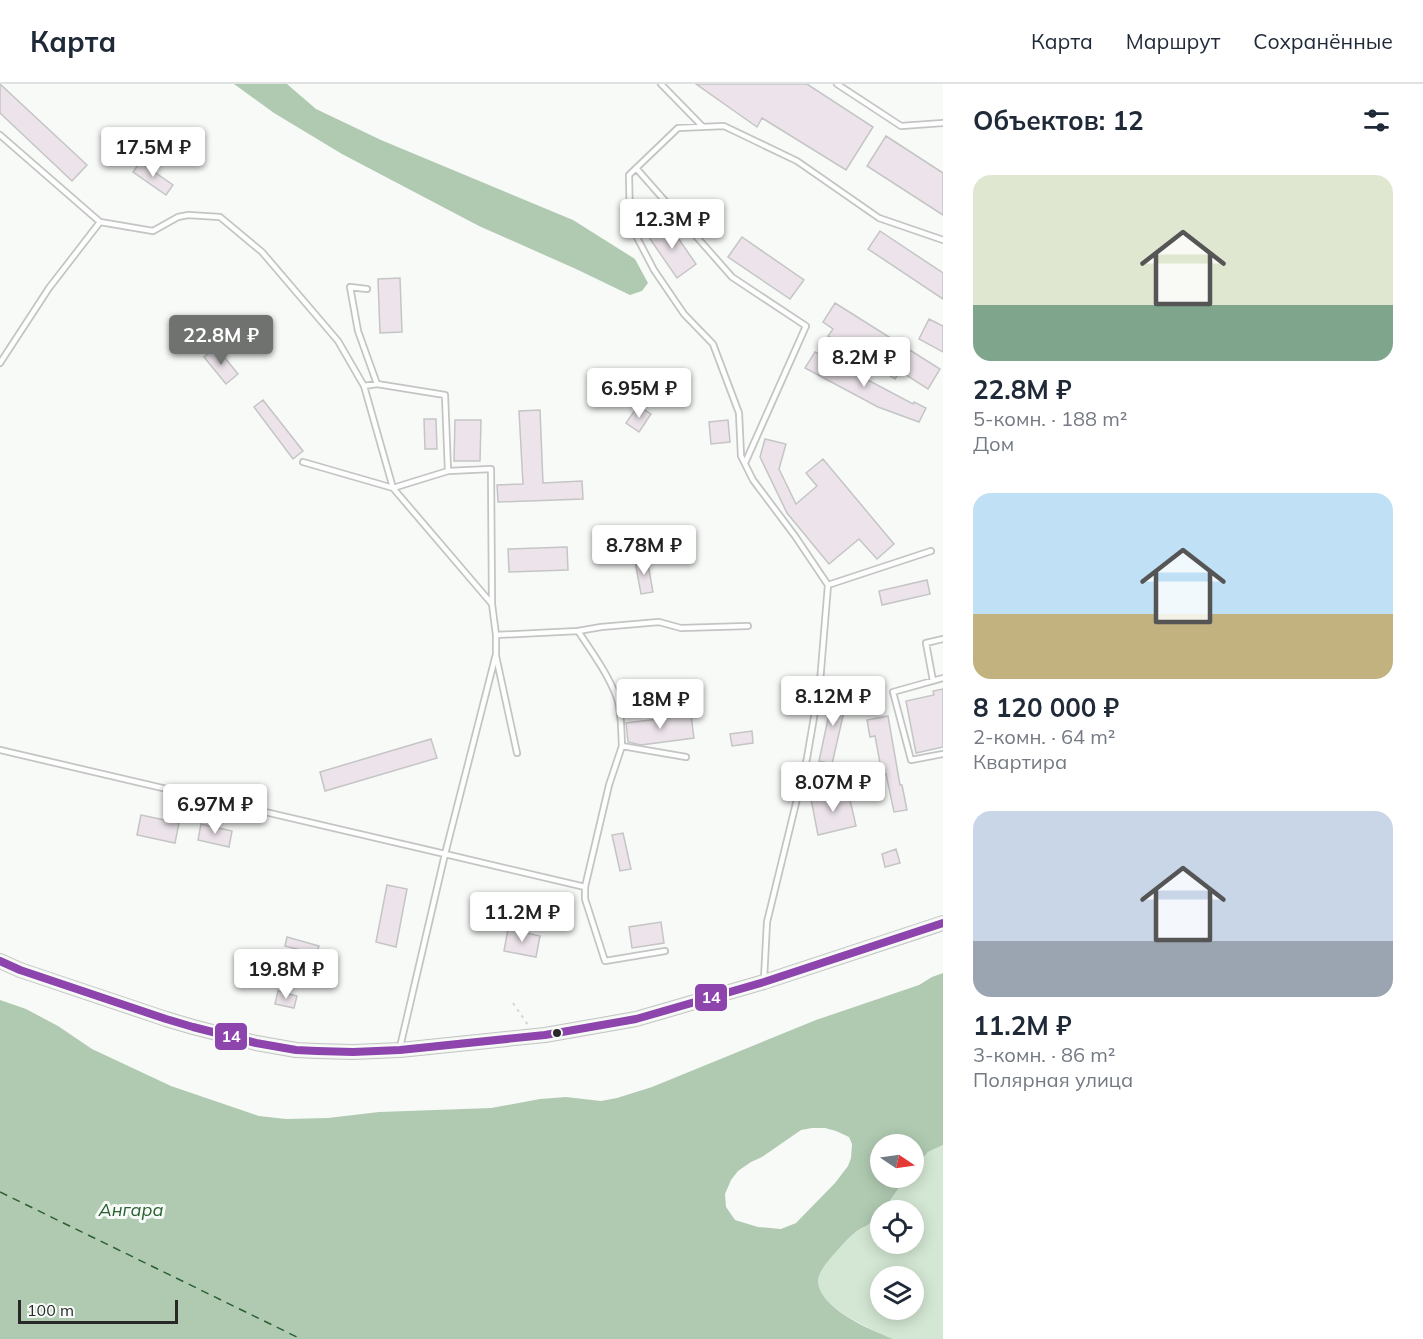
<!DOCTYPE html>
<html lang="ru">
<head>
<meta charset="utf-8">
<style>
  :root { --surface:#fff; --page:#f6f6f7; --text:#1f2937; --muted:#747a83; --line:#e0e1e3; --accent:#707270 }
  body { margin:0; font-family:Mulish,sans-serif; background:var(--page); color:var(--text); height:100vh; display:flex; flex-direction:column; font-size:22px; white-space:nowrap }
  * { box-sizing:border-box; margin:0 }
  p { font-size:20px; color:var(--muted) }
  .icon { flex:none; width:33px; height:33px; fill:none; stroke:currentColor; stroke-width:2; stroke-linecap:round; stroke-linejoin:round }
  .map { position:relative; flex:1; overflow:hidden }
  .sheet { display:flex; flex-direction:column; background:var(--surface); width:480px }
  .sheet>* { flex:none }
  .needle { width:39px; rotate:103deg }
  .controls { position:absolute; left:870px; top:1050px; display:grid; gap:12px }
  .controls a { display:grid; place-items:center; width:54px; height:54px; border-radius:50%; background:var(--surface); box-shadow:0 3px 15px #0003; font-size:30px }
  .scale { position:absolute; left:18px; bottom:15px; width:160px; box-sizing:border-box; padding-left:6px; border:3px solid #272827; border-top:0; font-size:16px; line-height:21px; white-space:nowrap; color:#272827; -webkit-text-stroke:4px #f7fbf7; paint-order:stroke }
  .price { position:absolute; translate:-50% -51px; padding:0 14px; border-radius:6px; background:#fff; color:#222; font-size:20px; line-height:39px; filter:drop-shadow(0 2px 3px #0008) }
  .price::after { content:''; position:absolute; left:50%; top:36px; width:18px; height:14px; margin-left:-9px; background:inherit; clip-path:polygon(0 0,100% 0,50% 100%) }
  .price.current { background:var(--accent); color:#fff }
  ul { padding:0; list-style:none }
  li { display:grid; align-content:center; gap:12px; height:318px; padding:0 30px }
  li span { display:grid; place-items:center; height:186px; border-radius:18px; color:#555 }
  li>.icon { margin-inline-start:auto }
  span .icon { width:108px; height:108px; fill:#fffc; stroke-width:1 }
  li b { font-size:26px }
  h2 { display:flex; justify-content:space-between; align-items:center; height:72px; padding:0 30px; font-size:26px }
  header { display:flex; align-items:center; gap:36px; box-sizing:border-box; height:84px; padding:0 30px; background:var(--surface); border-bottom:2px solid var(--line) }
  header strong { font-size:28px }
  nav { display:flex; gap:33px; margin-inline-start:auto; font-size:21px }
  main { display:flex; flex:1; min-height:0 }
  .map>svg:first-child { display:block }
</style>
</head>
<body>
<header>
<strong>Карта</strong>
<nav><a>Карта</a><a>Маршрут</a><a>Сохранённые</a></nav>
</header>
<main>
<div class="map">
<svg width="943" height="1255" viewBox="0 0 943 1255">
  <rect width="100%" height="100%" fill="#f8faf8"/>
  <!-- green -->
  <path fill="#d4e7d4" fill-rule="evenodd" d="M943,1061V1255C930,1255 903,1255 892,1255C883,1252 875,1247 867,1243C851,1235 811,1215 819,1192C825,1177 845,1155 859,1146C868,1140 874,1139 880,1130V1160H914V1126H883L906,1094H914V1085L928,1068ZM880,1192H914V1226H880Z"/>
  <!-- water -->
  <path fill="#b0cab1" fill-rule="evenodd" d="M234,0H287L316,25L381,56L573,136L635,175L648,199L642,207L630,211L576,185L479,142L342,70L274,29Z
    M943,889V1061L928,1068L914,1085V1060H880V1094H906L883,1126H880C878,1138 866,1141 857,1147C849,1153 841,1162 834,1170C828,1177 818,1188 818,1198C820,1225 871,1246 893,1255H0V916L26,925L58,942L92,965L171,1002L259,1032L286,1035L328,1034L379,1028L491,1024L540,1015L566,1013L601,1017L617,1014L652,1003L816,936L919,901L932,893ZM812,1044H825L836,1047L849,1053L852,1060L851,1074L848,1082L835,1099L796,1139L781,1145L758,1143L735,1136L726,1123L725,1110L731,1096L738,1087L751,1078L762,1073L801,1046Z"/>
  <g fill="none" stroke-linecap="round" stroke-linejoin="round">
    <!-- ferry -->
    <path stroke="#2c6032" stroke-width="1.5" stroke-dasharray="8 6" stroke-linecap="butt" d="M0,1108L301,1255"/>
  </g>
  <!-- building -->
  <path fill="#ece4ea" stroke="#c4c5c4" stroke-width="1.5" d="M0,0L87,81L72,97L0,29Z
    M696,0H807L873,43L846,86L762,34L757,43Z
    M886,52L943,89V131L867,82Z
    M140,78L173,101L166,111L133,88Z
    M667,138L696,180L677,194L648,152Z
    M880,147L943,189V215L868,165Z
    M742,153L804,196L790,215L728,173Z
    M400,194L402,248L380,249L378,195Z
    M835,219L940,285L928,305L900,287L895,295L828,252L833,245L823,238Z
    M929,235L943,242V268L919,255Z
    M216,263L238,290L226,300L204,273Z
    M815,268L913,320L914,318L926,324L919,338L878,323L805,284Z
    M263,316L303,367L293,375L254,323Z
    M638,322L651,330L639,348L626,339Z
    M540,326L543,399L582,397L583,415L498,418L497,401L523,400L519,327Z
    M424,335H436L437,365H425Z
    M455,336H481L480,377H454Z
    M728,336L730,358L711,360L709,338Z
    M765,355L786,360L779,385L796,420L817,402L806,389L823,375L894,460L877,475L859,455L829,480L787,429L760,373Z
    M567,463L568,486L509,488L508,465Z
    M647,475L653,508L641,510L635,477Z
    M927,496L930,510L882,521L879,507Z
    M943,605V663L916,669L906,617L934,611L933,607Z
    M834,607L848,610L832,680L819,677Z
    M691,631L694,654L641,661L628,658L626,639Z
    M888,632L900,701H902L907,726L894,728L886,690H882L875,652L870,653L867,636Z
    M752,647L753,659L732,662L730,650Z
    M431,655L437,674L325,707L320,688Z
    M848,707L856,742L818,751L811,715Z
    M141,731L179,739L175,759L137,751Z
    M201,740L232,747L229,763L198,756Z
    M623,749L631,785L620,787L612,751Z
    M896,765L900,779L885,783L882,770Z
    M387,801L407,805L396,863L376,858Z
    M661,838L664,859L632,864L629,843Z
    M508,845L540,852L536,873L504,867Z
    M287,853L319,862L316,870L285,862Z
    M278,907L297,912L294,924L275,920Z"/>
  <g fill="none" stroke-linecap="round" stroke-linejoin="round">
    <defs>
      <path id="lane" d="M661,0L703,43
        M837,0L901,42L943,39
        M0,51L100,138L49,204L0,279
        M636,84L732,193L806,242L745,379
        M100,138L153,147L178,133L188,131L220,133L262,168L338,257L364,302L393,404L492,520L496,551V570L445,770L585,803L609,701L622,662L686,673
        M367,205L350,203L358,247L377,300
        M303,378L393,404L448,387L445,311L377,300L364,302
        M448,387L491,385L492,519
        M828,501L795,452L753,396L741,372L739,329L713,260L684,230L654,186L630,140L629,91L678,44L724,42L797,77L879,134L943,156
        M578,547C592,568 608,590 617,614C622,629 621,647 622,662
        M496,551L578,547L601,543L659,538L681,544L748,542
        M496,572L517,669
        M943,594L893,608L911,676L943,670
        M933,597L926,559L943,555
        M0,666L445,770L400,963
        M585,803V815L605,877L665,867
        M764,895L767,838L807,674L820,598L828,501L931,467"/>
      <path id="secondary" d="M0,877L20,886L166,935L193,943L256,959L296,966L317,967L353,968L400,966L545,951L636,935L764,898L943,839"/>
    </defs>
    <!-- lane casing -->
    <use href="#lane" stroke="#c3c5c3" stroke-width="8"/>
    <!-- secondary casing -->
    <use href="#secondary" stroke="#c3c5c3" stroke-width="16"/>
    <!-- path -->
    <path stroke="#d6d7d6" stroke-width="2" stroke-dasharray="3 4.5" stroke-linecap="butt" d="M513,919L528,941"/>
    <!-- lane -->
    <use href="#lane" stroke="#fefefe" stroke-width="4.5"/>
    <!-- secondary -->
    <use href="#secondary" stroke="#f2f4f2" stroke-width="14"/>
    <defs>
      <path id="bus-1" d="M0,877L20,886L166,935L193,943L256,959L296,966L317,967L353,968L400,966L545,951L636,935L764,898L943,839"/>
    </defs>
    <!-- bus-1 casing -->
    <use href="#bus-1" stroke="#f7fbf7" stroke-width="12"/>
    <!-- bus-1 -->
    <use href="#bus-1" stroke="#8e44ad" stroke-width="8"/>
  </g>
  <!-- markers -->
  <circle fill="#272827" stroke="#f7fbf7" stroke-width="2" cx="557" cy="949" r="5"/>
  <g text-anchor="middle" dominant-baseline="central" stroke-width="6" stroke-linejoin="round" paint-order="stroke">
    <!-- water labels -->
    <g font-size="18" font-style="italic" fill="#2c6032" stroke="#f7fbf7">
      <text x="131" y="1125">Ангара</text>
    </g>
  </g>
  <g stroke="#f7fbf7" stroke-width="2">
    <rect x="694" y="899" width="34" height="29" rx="6" fill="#8e44ad"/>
    <rect x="214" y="938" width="34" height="29" rx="6" fill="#8e44ad"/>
  </g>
  <g font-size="16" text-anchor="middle" font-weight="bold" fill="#fff">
    <text x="711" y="919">14</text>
    <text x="231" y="958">14</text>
  </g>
</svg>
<div class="controls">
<a><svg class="needle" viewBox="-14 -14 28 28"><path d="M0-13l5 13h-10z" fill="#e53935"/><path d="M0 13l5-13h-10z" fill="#747a83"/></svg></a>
<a><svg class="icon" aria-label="locate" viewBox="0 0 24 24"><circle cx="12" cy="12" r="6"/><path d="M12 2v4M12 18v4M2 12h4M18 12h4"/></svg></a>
<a><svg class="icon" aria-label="layers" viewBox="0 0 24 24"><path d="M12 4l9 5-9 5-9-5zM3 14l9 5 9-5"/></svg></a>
</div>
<div class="scale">100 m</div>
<b class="price" style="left:153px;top:94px">17.5M ₽</b>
<b class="price" style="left:672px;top:166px">12.3M ₽</b>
<b class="price current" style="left:221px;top:282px">22.8M ₽</b>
<b class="price" style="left:864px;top:304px">8.2M ₽</b>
<b class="price" style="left:639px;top:335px">6.95M ₽</b>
<b class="price" style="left:644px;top:492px">8.78M ₽</b>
<b class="price" style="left:833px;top:643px">8.12M ₽</b>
<b class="price" style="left:660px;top:646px">18M ₽</b>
<b class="price" style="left:833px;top:729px">8.07M ₽</b>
<b class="price" style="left:215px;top:751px">6.97M ₽</b>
<b class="price" style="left:522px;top:859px">11.2M ₽</b>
<b class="price" style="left:286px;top:916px">19.8M ₽</b>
</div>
<section class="sheet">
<h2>Объектов: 12<svg class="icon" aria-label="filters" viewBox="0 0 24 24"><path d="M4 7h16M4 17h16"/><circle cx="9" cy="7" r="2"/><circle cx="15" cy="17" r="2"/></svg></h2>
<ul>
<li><span style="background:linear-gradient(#dfe7d0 70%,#7fa58c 0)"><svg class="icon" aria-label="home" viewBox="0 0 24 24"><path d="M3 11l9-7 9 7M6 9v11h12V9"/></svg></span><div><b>22.8M ₽</b><p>5-комн. · 188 m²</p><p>Дом</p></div></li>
<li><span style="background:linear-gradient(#bfe0f5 65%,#c2b280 0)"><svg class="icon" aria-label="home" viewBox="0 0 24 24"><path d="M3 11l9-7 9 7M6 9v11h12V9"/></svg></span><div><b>8 120 000 ₽</b><p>2-комн. · 64 m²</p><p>Квартира</p></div></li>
<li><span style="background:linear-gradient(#c9d6e8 70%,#9aa5b1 0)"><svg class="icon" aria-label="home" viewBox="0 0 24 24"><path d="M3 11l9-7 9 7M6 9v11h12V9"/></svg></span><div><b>11.2M ₽</b><p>3-комн. · 86 m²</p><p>Полярная улица</p></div></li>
</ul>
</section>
</main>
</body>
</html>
